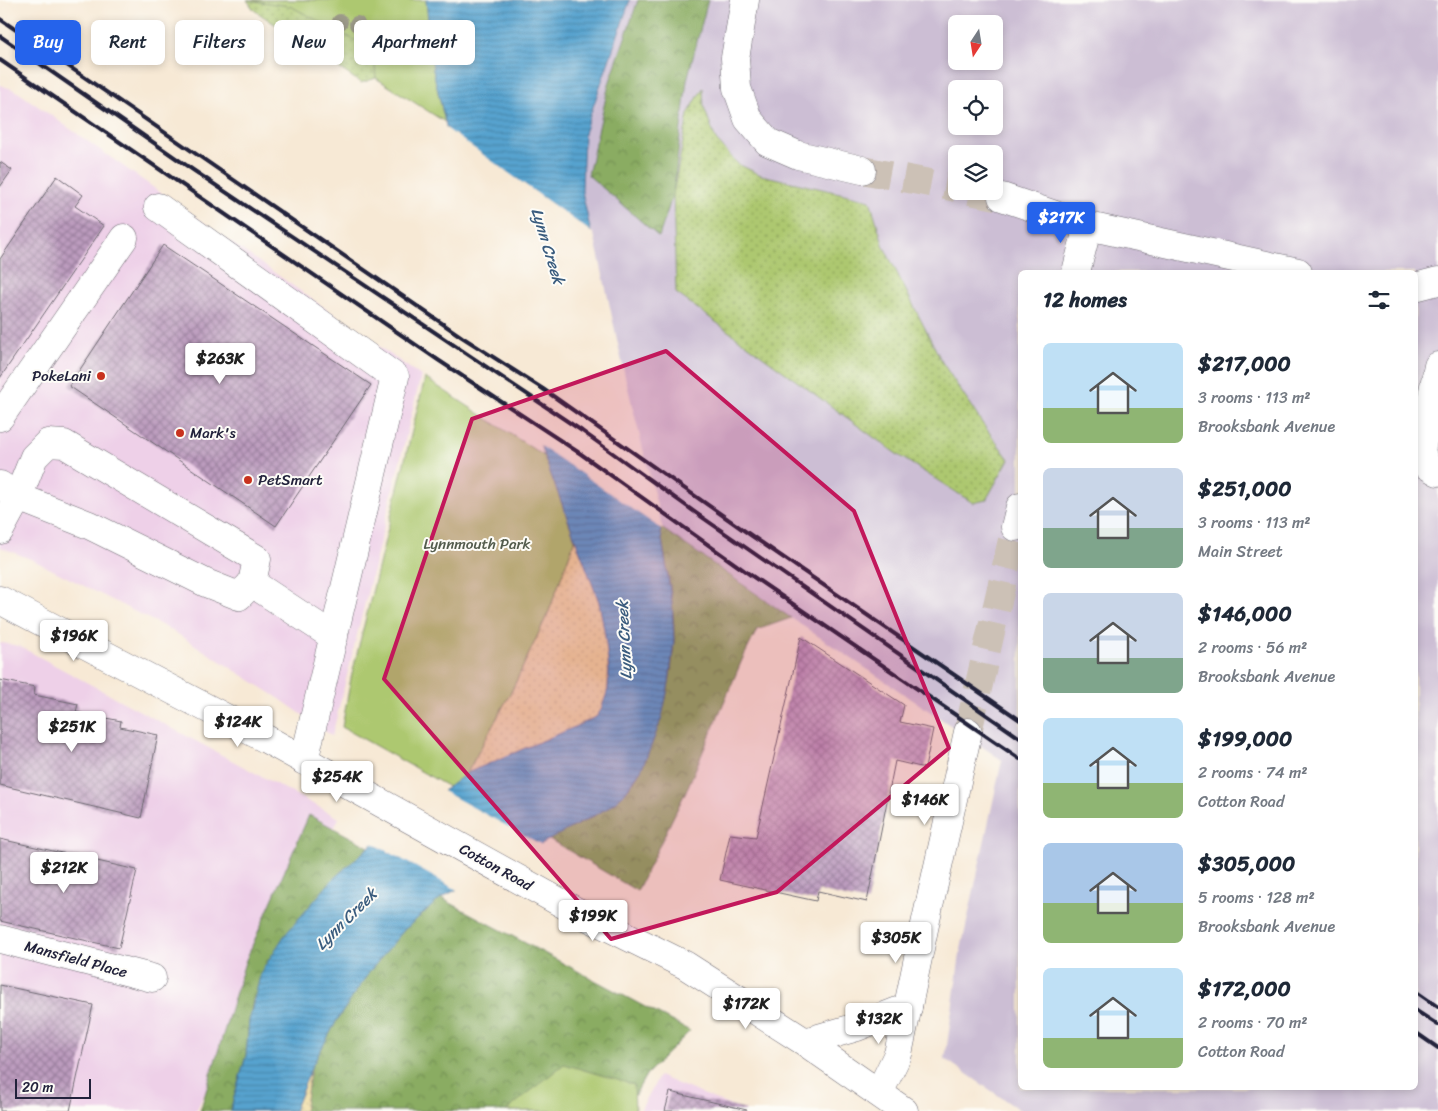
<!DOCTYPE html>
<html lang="en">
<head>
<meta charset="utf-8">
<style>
  :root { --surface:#fff; --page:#f2f2f3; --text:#1f2937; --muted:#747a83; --accent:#2563eb }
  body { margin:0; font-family:Sriracha,sans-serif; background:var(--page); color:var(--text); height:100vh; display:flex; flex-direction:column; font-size:19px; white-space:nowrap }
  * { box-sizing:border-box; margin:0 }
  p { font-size:16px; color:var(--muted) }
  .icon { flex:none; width:28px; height:28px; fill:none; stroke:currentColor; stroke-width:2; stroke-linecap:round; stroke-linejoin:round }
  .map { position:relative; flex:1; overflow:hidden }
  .sheet { position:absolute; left:1018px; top:270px; width:400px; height:820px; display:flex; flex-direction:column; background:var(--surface); border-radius:8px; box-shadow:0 2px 8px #0003 }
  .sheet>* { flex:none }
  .hud { position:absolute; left:15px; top:20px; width:475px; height:45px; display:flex; gap:10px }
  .needle { width:32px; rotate:192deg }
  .controls { position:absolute; left:948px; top:15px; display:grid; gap:10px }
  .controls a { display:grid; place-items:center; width:55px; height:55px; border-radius:8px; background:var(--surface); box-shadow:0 2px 8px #0003; font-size:25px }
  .scale { position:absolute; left:15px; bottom:12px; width:76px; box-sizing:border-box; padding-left:5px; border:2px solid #22223b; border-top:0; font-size:14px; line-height:18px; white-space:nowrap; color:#22223b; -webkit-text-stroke:4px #fdfcf7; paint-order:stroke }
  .price { position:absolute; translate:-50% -42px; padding:0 11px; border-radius:5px; background:#fff; color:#222; font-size:16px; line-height:32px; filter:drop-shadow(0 1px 2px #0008) }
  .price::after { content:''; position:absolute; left:50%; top:30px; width:15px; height:11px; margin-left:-8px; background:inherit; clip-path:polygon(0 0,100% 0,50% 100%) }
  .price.on { background:var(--accent); color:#fff }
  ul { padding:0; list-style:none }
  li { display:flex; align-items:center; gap:15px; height:125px; padding:0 25px }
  li span { display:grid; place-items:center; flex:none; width:140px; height:100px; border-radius:8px; color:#555 }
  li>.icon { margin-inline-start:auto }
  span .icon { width:60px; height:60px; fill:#fffc; stroke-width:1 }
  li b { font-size:21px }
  h2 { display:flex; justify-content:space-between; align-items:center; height:60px; padding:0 25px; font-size:21px }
  .pill { padding:0 18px; border-radius:8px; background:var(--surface); box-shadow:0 2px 8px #0003; font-size:18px; line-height:45px }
  .pill.on { background:var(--accent); color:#fff }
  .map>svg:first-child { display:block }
</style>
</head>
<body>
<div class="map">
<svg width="1438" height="1111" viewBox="0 0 1438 1111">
  <defs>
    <pattern id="grass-dots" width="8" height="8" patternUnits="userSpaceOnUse" patternTransform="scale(1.25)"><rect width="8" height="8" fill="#adc86f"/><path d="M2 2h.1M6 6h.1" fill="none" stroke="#8ca25c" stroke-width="1.8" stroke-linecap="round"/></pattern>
    <pattern id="forest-crowns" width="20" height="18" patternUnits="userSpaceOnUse" patternTransform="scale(1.25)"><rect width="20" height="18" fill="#8aac62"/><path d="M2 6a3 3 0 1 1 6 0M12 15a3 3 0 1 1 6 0" fill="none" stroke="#708c52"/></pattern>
    <pattern id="sand-dots" width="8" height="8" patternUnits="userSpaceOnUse" patternTransform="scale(1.25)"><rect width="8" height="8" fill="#eeda9e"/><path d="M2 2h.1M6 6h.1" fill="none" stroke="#ccbb89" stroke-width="1.8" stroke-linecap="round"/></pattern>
    <pattern id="water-rules" width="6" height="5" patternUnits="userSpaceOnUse" patternTransform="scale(1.25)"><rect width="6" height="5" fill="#57a3cf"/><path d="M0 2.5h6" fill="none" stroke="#4884a9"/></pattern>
    <pattern id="building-cross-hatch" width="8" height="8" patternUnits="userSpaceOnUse" patternTransform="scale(1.25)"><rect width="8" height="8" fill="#bc9bbe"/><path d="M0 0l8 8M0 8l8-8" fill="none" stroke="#987e9c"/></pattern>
  </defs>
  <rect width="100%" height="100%" fill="#fdfcf7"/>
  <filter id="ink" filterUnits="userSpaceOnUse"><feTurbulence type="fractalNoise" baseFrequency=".02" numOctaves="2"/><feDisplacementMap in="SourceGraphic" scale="10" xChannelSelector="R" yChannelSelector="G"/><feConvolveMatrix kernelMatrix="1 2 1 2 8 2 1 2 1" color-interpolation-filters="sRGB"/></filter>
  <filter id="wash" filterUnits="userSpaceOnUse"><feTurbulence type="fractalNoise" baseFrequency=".0096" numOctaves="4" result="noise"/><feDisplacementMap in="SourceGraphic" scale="20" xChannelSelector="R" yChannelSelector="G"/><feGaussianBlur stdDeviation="1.12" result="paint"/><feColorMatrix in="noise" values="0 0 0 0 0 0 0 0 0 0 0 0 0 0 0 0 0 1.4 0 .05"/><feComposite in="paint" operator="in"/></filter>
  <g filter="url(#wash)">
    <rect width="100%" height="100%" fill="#f7e9d5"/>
    <!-- built -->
    <path fill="#eed0e8" d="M0,85L15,90L421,376L332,736L280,699L173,631L33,560L0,547Z
      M2,643L19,646L339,818L196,1111H0V644Z
      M659,1076L743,1111H640Z"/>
    <!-- industrial -->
    <path fill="#ccbed4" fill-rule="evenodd" d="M630,0H1438V1111H1021L945,1059L960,954L1002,760L791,618L660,527L622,376L582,191L584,133ZM956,24H994V61H956ZM956,89H994V126H956ZM956,154H994V191H956ZM1020,272H1415V1088H1020Z"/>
    <!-- grass -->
    <path fill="url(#grass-dots)" stroke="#687555" d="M247,0H321L369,10L398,92L376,78L361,83L254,10Z
      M703,88L704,107L716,140L738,164L761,175L870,200L884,247L942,362L982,423L1009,459L986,500L973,503L898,455L676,293L673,194L688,114Z"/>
    <!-- forest -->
    <path fill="url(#forest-crowns)" stroke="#56674e" d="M638,0H708L687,80L673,194L659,237L588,175L609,84Z
      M660,527L791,618L757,630L742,660L687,789L637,891L549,839C573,826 604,815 624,794C638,779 646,760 653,741C665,709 672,675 674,641C675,603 666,564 660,527Z
      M309,815L369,847L332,880L253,999L249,1021L246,1056L230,1111H200L245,962Z
      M441,898L690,1031L646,1075L626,1111H304L311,1068L337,1020L370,971L404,930Z"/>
    <!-- sand -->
    <path fill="url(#sand-dots)" stroke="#887e6c" d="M575,539C583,560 594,582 599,603C605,628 618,700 596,717C583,727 565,732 551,737C522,749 495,761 467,773L512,690L549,611Z
      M311,1068L304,1111H294Z"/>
    <!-- park -->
    <path fill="#adc86f" stroke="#687555" d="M247,0H426L433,70L445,122L376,78L375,66L364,45L290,6Z
      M425,378L544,456L575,539L549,611L512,690L467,773L449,787L342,727L351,678Z
      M564,1064L634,1085L635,1111H506Z"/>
    <!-- water -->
    <path fill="url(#water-rules)" stroke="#3c6285" d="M426,0H630L584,133L582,191L622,376L660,527L672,604L674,640L669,683L662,717L650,749L641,770L624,794L606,809L441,898L404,930L370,971L337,1020L311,1068L294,1111H230L246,1056L249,1021L261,972L284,936L332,880L369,847L467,773L577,726L596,717L601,710L608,689L609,670L605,636L599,602L544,456L486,277L461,191L433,70Z"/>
    <!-- pier -->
    <path fill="#f7e9d5" d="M443,126L594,234L625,376L663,530L537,443L483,278L458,192Z
      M441,790L542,845L459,891L371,842Z"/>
    <g id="blocks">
      <!-- building -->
      <path fill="url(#building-cross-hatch)" d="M0,162L12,170L0,187Z
        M57,176L83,195L75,206L104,226L0,378V259Z
        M163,245L371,385L276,526L69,386Z
        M801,637L904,705L900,722L933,729L925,768L895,761L867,902L818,891L816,901L720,880L730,834L756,837Z
        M0,680L35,687L34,695L78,704L76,712L121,721L120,727L158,735L141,818L0,785Z
        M0,839L137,870L119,948L0,921Z
        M0,985L93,1005L70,1111H0Z
        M670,1092L747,1110V1111H665Z"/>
    </g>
  </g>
  <g filter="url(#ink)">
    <use href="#blocks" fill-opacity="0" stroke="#6d6871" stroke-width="1"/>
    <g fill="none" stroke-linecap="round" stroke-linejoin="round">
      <!-- minor-tunnel -->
      <path stroke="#ccc1b6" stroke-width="28" stroke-dasharray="28 14" stroke-linecap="butt" d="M862,170L956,188
        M970,191L1002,197
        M968,732L1015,527"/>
      <defs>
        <path id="minor" d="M745,0L735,58L737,88L748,119L768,142L798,155L862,170
          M1002,197L1088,226L1298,272
          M158,207L395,377L304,761
          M1076,272L1088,226
          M1415,287L1438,281
          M1438,366L1421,451L1426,465L1438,472
          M0,417L124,238
          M48,443L64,444L257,559L252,583L239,596L206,583L89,525L18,497L34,457Z
          M0,485L18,497L0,530
          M1015,527L1020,507
          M252,583L334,637
          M0,939L152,978
          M879,1093L898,1054L924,929L968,732"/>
        <path id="major" d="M0,600L266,739L574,910L685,965L805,1042L904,1111
          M805,1042L857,1027L908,1007"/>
      </defs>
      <!-- minor casing -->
      <use href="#minor" stroke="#6d6871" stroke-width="29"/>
      <!-- major casing -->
      <use href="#major" stroke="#6d6871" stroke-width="29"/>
      <!-- minor -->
      <use href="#minor" stroke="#fff" stroke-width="28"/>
      <!-- major -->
      <use href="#major" stroke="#fff" stroke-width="28"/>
      <!-- rail -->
      <path stroke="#22223b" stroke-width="4" d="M0,19L462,337L543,389L752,536L1020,720
        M0,36L193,170L582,431L696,513L1020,738
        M0,60L438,360L581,454L752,576L1020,759
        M1415,991L1438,1007
        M1415,1010L1438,1025
        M1415,1032L1438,1048"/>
    </g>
    <!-- trees -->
    <g fill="#9d9b8a">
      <circle cx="340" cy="22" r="8"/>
      <circle cx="357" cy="24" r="8"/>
    </g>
  </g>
  <!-- marked area -->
  <path fill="#c2185b" fill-opacity="0.2" stroke="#c2185b" stroke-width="4" stroke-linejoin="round" d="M666,351L854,511L949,748L777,892L611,939L384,679L472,419Z"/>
  <!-- markers -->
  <g fill="#c8321e" stroke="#fdfcf7" stroke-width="2">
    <circle cx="101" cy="376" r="5"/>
    <circle cx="180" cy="433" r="5"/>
    <circle cx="248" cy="480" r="5"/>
  </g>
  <g text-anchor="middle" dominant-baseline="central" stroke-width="4" stroke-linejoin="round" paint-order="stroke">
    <!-- poi labels -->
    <g font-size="15" fill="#22223b" stroke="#fdfcf7" text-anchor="start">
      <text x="91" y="376" text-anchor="end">PokeLani</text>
      <text x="190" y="433">Mark's</text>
      <text x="258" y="480">PetSmart</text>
    </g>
    <!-- park labels -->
    <g font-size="15" fill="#535c4d" stroke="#fdfcf7">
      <text x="477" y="544">Lynnmouth Park</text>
    </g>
    <!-- street labels -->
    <g font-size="15" fill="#22223b" stroke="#fdfcf7">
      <text transform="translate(496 867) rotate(29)">Cotton Road</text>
      <text transform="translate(76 959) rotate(15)">Mansfield Place</text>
    </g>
    <!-- water labels -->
    <g font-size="16" font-style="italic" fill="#3a5c7e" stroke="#fdfcf7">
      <text transform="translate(548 246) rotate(73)">Lynn Creek</text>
      <text transform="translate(624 640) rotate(-93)">Lynn Creek</text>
      <text transform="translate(346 919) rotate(-45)">Lynn Creek</text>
    </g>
  </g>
</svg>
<div class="controls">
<a><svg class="needle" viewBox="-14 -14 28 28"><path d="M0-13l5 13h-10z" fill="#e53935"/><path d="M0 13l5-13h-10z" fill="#747a83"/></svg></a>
<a><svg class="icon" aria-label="locate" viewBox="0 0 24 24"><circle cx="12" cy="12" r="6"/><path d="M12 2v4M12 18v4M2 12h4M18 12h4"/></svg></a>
<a><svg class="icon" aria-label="layers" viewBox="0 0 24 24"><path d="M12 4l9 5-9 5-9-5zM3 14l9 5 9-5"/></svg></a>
</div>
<div class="scale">20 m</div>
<b class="price on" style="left:1061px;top:244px">$217K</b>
<b class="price" style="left:220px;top:385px">$263K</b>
<b class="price" style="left:74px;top:662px">$196K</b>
<b class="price" style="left:238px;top:748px">$124K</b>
<b class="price" style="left:72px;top:753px">$251K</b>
<b class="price" style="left:337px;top:803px">$254K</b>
<b class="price" style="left:925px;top:826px">$146K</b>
<b class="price" style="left:64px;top:894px">$212K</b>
<b class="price" style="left:593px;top:942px">$199K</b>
<b class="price" style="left:896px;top:964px">$305K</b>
<b class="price" style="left:746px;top:1030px">$172K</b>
<b class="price" style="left:879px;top:1045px">$132K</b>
<div class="hud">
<a class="pill on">Buy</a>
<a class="pill">Rent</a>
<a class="pill">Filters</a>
<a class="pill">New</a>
<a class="pill">Apartment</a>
</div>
<section class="sheet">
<h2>12 homes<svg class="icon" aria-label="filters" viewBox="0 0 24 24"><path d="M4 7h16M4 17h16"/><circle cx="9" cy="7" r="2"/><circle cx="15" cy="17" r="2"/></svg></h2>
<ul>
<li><span style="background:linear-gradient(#bfe0f5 65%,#8fb573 0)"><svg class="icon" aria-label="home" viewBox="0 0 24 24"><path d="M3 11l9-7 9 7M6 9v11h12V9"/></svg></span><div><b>$217,000</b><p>3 rooms · 113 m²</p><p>Brooksbank Avenue</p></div></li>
<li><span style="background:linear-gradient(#c9d6e8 60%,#7fa58c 0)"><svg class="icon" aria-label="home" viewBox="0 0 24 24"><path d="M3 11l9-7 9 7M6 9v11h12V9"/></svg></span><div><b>$251,000</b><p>3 rooms · 113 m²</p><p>Main Street</p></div></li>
<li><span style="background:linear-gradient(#c9d6e8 65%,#7fa58c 0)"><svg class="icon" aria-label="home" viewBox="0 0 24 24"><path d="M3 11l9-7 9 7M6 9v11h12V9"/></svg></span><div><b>$146,000</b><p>2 rooms · 56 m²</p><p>Brooksbank Avenue</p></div></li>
<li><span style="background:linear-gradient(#bfe0f5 65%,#8fb573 0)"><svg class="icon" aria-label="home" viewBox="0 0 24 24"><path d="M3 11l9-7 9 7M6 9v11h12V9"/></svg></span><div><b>$199,000</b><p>2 rooms · 74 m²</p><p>Cotton Road</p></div></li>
<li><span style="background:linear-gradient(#a9c7e8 60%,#8fb573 0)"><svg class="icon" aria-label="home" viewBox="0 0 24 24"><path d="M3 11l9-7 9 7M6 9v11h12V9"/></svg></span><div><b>$305,000</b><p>5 rooms · 128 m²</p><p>Brooksbank Avenue</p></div></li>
<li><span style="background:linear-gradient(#bfe0f5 70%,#8fb573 0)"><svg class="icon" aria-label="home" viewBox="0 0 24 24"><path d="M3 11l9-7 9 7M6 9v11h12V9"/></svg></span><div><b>$172,000</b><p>2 rooms · 70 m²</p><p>Cotton Road</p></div></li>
</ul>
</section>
</div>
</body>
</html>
